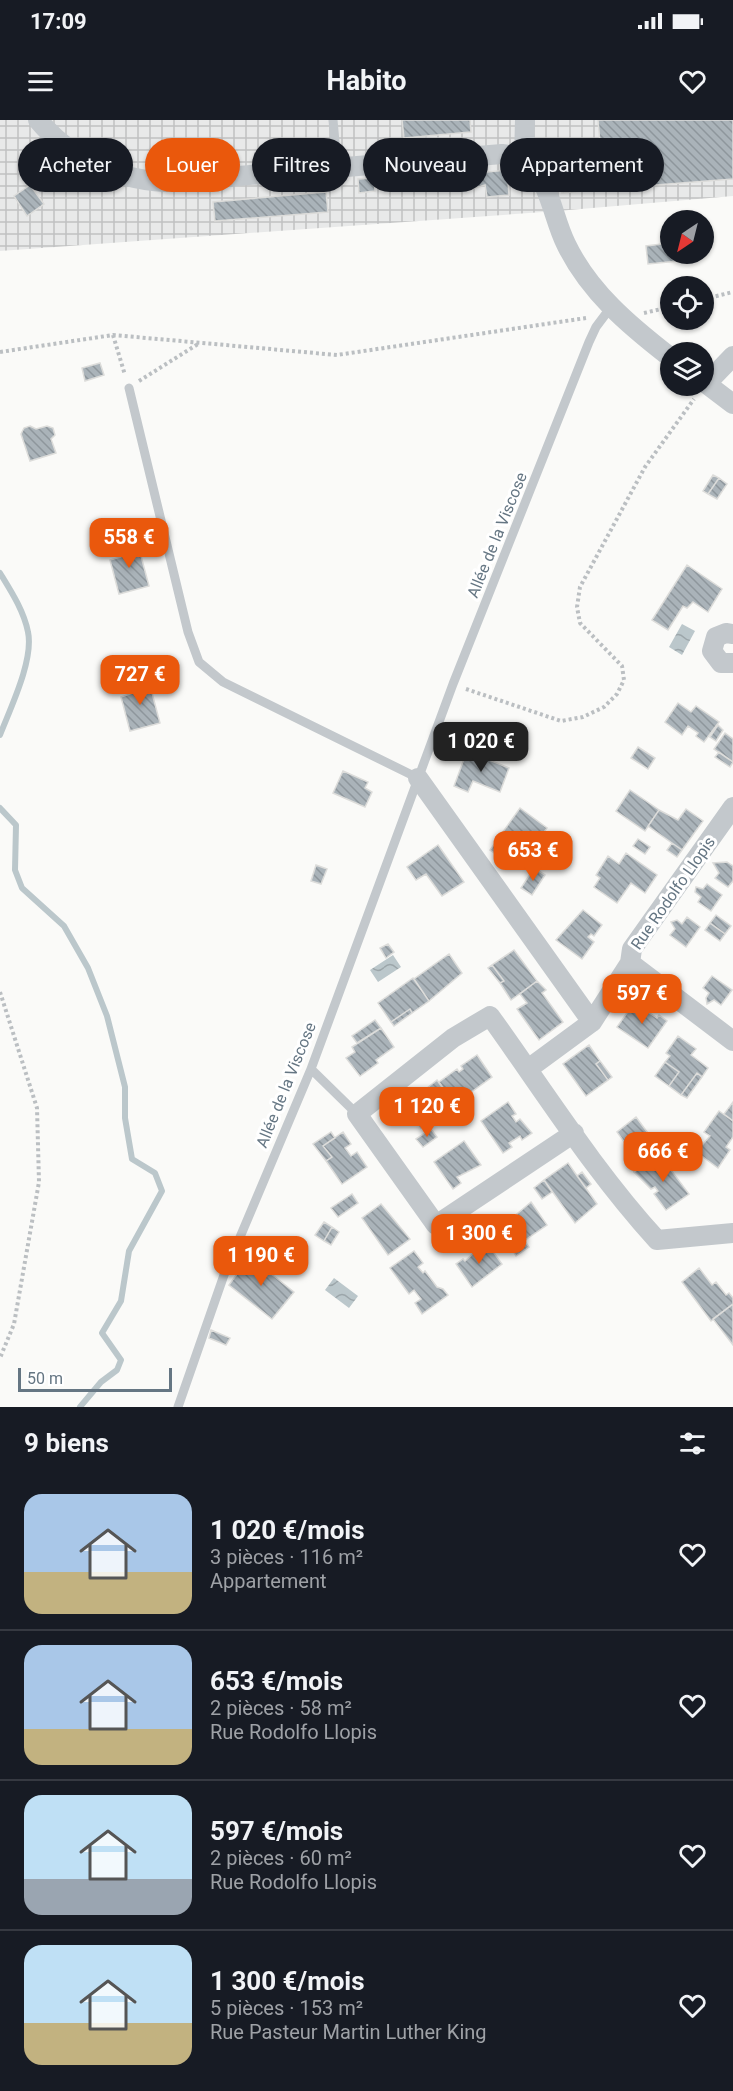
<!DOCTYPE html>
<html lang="fr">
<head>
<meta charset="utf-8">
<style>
  :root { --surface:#171b24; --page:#242831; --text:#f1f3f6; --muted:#9ea1a6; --line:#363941; --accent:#ea580c }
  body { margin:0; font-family:Roboto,sans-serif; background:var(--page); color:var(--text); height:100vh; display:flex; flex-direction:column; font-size:22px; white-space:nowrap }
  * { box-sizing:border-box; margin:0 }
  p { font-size:20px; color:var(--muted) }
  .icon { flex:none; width:33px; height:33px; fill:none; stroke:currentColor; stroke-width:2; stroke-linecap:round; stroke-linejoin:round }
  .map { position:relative; height:1287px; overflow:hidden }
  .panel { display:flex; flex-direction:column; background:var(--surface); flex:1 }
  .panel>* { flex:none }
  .hud { position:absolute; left:18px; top:18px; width:698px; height:54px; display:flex; gap:12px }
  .needle { width:39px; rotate:215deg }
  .tools { position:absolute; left:660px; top:90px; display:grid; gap:12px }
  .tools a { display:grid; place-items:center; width:54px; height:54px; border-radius:50%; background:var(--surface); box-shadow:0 2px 4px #0004; font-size:30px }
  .scale { position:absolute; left:18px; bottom:15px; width:154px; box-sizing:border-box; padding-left:6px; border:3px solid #657683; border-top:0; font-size:16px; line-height:21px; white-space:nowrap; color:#657683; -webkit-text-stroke:4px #fff; paint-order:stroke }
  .price { position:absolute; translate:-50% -51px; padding:0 14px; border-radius:12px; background:var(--accent); color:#fff; font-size:20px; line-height:39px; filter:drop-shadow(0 2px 3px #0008) }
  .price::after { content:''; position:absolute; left:50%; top:36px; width:18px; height:14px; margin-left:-9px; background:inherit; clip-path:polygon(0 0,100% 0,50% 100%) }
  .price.on { background:#222; color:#fff }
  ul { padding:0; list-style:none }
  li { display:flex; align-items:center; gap:18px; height:150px; padding:0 24px }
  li+li { border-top:2px solid var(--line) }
  li span { display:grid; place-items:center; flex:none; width:168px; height:120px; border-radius:18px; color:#555 }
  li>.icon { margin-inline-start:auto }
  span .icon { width:72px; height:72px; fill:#fffc; stroke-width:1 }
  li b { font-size:26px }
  h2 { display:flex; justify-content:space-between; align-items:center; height:72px; padding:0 24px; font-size:26px }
  .pill { padding:0 21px; border-radius:27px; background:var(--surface); box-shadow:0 2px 4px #0004; font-size:21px; line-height:54px }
  .pill.on { background:var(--accent); color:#fff }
  .status { display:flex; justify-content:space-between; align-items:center; height:42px; padding:0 30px; background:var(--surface); direction:ltr }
  .status svg { height:16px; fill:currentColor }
  header { display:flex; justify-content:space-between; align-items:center; height:78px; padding:0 24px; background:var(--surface); font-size:27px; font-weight:700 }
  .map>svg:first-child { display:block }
</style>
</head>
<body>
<div class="status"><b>17:09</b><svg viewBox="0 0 49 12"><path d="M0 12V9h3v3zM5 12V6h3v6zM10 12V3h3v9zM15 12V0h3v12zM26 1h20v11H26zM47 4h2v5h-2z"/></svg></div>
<header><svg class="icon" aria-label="menu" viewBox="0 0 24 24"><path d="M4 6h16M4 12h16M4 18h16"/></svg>Habito<svg class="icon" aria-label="heart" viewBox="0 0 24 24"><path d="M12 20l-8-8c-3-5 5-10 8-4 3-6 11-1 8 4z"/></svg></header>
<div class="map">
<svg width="733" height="1287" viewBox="0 0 733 1287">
  <defs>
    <pattern id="industrial-grid" width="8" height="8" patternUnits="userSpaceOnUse" patternTransform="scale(1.5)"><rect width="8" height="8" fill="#e8e9e9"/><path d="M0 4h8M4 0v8" fill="none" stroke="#c0c1c2"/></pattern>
    <pattern id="water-waves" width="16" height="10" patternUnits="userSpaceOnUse" patternTransform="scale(1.5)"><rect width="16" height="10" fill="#bbc7cb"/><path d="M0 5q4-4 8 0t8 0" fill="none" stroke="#9ca6aa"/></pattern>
    <pattern id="building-back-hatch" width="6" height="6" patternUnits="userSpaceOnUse" patternTransform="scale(1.5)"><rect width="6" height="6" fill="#aab3b9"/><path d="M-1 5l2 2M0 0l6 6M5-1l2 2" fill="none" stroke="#8e969c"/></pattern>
  </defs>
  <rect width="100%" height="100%" fill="#fafaf8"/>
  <!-- industrial -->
  <path fill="url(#industrial-grid)" d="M0,0H733V76L557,91L0,131Z"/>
  <!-- water -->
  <path fill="url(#water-waves)" d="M682,504L695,511L682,535L669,527Z
    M393,835L401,847L378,862L370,850Z
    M334,1158L358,1176L349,1188L325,1170Z"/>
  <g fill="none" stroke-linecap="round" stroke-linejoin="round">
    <!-- stream -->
    <path stroke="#bbc7cb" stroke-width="6" d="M0,453C11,471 24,491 28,512C34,540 10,589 0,615
      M0,688L16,705L15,750L22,768L64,806L88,848L107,896L125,967V998L132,1039L155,1053L162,1071L129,1131L121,1181L102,1213L121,1240L117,1250L101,1262L80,1287"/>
  </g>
  <!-- building -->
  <path fill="url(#building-back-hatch)" stroke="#dcdcda" stroke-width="1.5" d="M402,0H470L471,12L404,18Z
    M598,0H733V59L604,69Z
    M602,38L604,69L562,73L559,41Z
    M507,50L509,75L487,77L485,65L468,70L467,54Z
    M374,58L375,71L359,73L358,59Z
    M30,65L44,84L27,96L14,76Z
    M326,72L328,92L215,101L213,82Z
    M670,123V134H677L678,141L648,144L646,126Z
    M100,243L104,255L85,261L82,248Z
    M30,306L36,309L47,306L53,308L55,315L51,319L56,333L30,341L21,314L24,308Z
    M713,355L719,358L708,374L703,371Z
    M719,358L727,364L717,379L708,374Z
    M137,421L149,466L119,474L110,440L121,437L119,426Z
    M687,445L722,469L708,492L693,482L687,488L683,486L668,510L652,500Z
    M148,558L160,603L130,611L121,577L130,574L128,564Z
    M678,583L691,592L696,586L719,602L704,622L696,616L698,613L688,606L682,615L665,602Z
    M718,605L723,610L716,621L710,617Z
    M725,613L733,619V642L714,629Z
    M638,627L655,638L648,649L631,638Z
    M467,631L509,648L500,672L473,661L468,672L454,666Z
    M719,632L733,642L730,647L715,637Z
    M343,651L368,662L365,668L372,672L365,687L333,673Z
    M630,670L659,690L645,711L616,691Z
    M520,688L547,708L518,749L490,730Z
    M686,689L703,701L682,730L648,706L659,690L678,700Z
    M638,719L650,727L645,734L633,726Z
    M672,723L682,730L677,737L667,730Z
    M438,725L464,762L442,776L426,754L416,760L407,747Z
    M626,733L657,755L645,773L631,763L617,783L594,767L600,758L596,755L608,736L619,744Z
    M727,742L733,746V761L728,767L715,758L719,753L713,743Z
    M316,745L327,749L321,764L311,761Z
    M534,748L545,755L532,775L521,768Z
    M707,764L722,775L711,791L698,782L701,777L695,772L696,767L703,769Z
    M583,790L602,805L594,816L591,814L588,817L594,822L582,839L556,820Z
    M716,795L731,806L725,814L710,803Z
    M687,797L700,807L686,827L670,815L675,809L671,802L677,800L682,804Z
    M710,803L725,814L720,821L705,810Z
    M388,824L394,832L386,838L380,828Z
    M514,830L537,861L511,880L500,863L504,861L492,845Z
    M449,834L462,853L429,881L414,859Z
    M492,845L504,861L500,863L488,848Z
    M712,856L732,870L721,885L714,880L707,884L706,878L709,873L703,868Z
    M413,858L429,881L412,893L410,889L391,902L378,883Z
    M537,861L546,870L542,873L563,902L539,920L517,889L527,883L520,874Z
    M634,883L657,898L659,895L667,901L648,928L617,907Z
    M410,889L412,893L394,906L391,902Z
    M375,900L381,908L357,923L352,916Z
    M381,908L394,927L376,940L378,943L360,956L346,938L355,932L352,927Z
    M678,916L696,929L691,935L708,948L702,957L697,953L681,975L669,966L679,952L665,942L670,936L666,933Z
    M589,925L600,941L596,944L608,960L586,976L563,944Z
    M477,935L492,957L463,978L458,972L450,978L439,962L457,949L459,952L463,949L461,946Z
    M600,941L612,957L608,960L596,944Z
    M665,942L679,952L669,966L655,956Z
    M697,953L702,957L687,978L681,975Z
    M437,960L454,984L421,1008L405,986Z
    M508,982L516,994L512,996L516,1002L520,999L532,1013L522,1020L520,1016L509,1023L512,1027L503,1033L481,1001Z
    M733,982V1001L724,994Z
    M719,991L733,1001V1017L726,1027L730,1030L718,1048L691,1028L697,1020L703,1024L710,1016L704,1012Z
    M636,997L662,1032L634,1052L629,1044L633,1041L627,1033L630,1030L617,1012Z
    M431,1009L437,1017L423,1027L416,1019Z
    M331,1012L335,1018L323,1026L332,1037L326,1041L313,1024Z
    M343,1012L351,1024L345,1028L351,1036L357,1032L367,1047L342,1064L326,1041L332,1037L323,1026Z
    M464,1021L481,1045L457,1057L461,1063L453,1069L434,1042Z
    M652,1039L658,1047L665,1042L689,1074L666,1090L654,1074L658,1071L655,1067L651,1069L634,1052Z
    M568,1043L597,1084L575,1103L544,1060Z
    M582,1052L591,1064L586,1068L577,1056Z
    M544,1060L552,1072L542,1079L534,1068Z
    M352,1074L358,1083L338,1097L331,1088Z
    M531,1082L547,1105L512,1129L498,1110Z
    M381,1084L410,1119L388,1135L362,1098Z
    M324,1102L332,1107L324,1121L315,1115Z
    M332,1107L339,1112L331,1125L324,1121Z
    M524,1120L529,1127L516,1136L512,1129Z
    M486,1122L502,1144L472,1167L456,1144L463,1139L465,1141Z
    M414,1131L423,1143L418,1147L423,1153L425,1151L437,1167L443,1169L448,1175L422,1194L415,1183L421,1179L414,1170L409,1174L390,1148Z
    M245,1133L294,1172L272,1199L229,1165L242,1147L237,1144Z
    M699,1148L712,1165L716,1162L726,1175L729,1173L733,1178V1184L711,1201L682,1162Z
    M733,1184V1225L713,1199Z
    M211,1210L230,1218L226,1225L209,1218Z"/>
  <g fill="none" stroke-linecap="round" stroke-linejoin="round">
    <!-- path -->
    <path stroke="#bbbfc2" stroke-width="4" stroke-dasharray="3 3" stroke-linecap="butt" d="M704,179L733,172
      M644,193L670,187
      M113,215L125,255
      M0,232L113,215L337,235L586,198
      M139,261L198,224
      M466,569L561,601L583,597L604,587L617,574L624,560L622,546L580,503L577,487L580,467L645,347L694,279
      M0,872L37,988L39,1062L14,1204L0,1238"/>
    <!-- service -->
    <path stroke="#c3c8cc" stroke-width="9" d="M333,0L335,22
      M129,268L188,512L199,542L223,562L418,658
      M311,949L357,994
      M178,1287L224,1155L311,949L453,564L589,222L596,207L611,187"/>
    <!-- minor -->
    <path stroke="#c3c8cc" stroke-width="20" d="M38,0C71,39 114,59 165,62L502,34C516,36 529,40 537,52C551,73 555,102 566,124C589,172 630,206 670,237
      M524,40L525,0
      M704,262L733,284
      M706,264L733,236
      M733,514L726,513L716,517L712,531L721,543H733
      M418,658L592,902
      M733,687L632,829L630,843L733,921
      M528,949L592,902L630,843
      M574,1013L436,1105L357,994L453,918L490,896C544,971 594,1051 657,1120L733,1113"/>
  </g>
  <g text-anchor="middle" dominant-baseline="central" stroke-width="6" stroke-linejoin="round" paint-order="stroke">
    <!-- street labels -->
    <g font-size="16" fill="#657683" stroke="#fff">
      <text transform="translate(497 415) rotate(-68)">Allée de la Viscose</text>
      <text transform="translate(673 773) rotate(-55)">Rue Rodolfo Llopis</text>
      <text transform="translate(286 965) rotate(-68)">Allée de la Viscose</text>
    </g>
  </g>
</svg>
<div class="tools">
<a><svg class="needle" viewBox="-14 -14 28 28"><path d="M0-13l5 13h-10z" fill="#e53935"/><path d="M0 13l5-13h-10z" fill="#9ea1a6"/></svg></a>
<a><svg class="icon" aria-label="locate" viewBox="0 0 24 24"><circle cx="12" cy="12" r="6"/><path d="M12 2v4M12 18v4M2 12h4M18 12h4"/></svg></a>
<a><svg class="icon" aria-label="layers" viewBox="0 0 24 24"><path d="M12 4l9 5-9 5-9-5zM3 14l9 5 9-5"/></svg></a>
</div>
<div class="scale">50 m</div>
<b class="price" style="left:129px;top:449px">558 €</b>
<b class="price" style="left:140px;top:586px">727 €</b>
<b class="price on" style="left:481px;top:653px">1 020 €</b>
<b class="price" style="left:533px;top:762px">653 €</b>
<b class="price" style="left:642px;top:905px">597 €</b>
<b class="price" style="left:427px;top:1018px">1 120 €</b>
<b class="price" style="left:663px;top:1063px">666 €</b>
<b class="price" style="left:479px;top:1145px">1 300 €</b>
<b class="price" style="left:261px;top:1167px">1 190 €</b>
<div class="hud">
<a class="pill">Acheter</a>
<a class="pill on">Louer</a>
<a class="pill">Filtres</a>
<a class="pill">Nouveau</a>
<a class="pill">Appartement</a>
</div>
</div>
<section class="panel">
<h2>9 biens<svg class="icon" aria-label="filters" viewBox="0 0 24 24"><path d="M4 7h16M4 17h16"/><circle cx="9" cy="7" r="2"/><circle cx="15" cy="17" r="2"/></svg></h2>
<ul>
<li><span style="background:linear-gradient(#a9c7e8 65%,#c2b280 0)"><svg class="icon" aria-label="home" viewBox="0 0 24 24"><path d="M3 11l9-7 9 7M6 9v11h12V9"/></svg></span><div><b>1 020 €/mois</b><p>3 pièces · 116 m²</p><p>Appartement</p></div><svg class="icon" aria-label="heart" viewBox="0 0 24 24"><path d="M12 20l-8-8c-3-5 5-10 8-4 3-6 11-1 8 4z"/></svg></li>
<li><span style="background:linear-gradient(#a9c7e8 70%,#c2b280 0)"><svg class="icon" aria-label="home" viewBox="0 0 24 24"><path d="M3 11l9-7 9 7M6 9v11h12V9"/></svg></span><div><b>653 €/mois</b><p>2 pièces · 58 m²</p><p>Rue Rodolfo Llopis</p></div><svg class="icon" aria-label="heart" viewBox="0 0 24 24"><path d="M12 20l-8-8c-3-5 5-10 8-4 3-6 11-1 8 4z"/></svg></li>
<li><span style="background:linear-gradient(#bfe0f5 70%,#9aa5b1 0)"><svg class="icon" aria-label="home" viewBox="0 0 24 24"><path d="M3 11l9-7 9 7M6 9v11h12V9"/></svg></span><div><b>597 €/mois</b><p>2 pièces · 60 m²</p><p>Rue Rodolfo Llopis</p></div><svg class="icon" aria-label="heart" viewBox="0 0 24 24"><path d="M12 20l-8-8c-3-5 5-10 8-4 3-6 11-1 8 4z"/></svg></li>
<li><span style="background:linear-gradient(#bfe0f5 65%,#c2b280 0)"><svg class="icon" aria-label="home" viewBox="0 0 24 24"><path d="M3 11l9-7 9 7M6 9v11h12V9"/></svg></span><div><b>1 300 €/mois</b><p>5 pièces · 153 m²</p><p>Rue Pasteur Martin Luther King</p></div><svg class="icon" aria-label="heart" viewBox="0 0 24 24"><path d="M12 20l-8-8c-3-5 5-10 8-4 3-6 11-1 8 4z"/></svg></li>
</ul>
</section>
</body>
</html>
